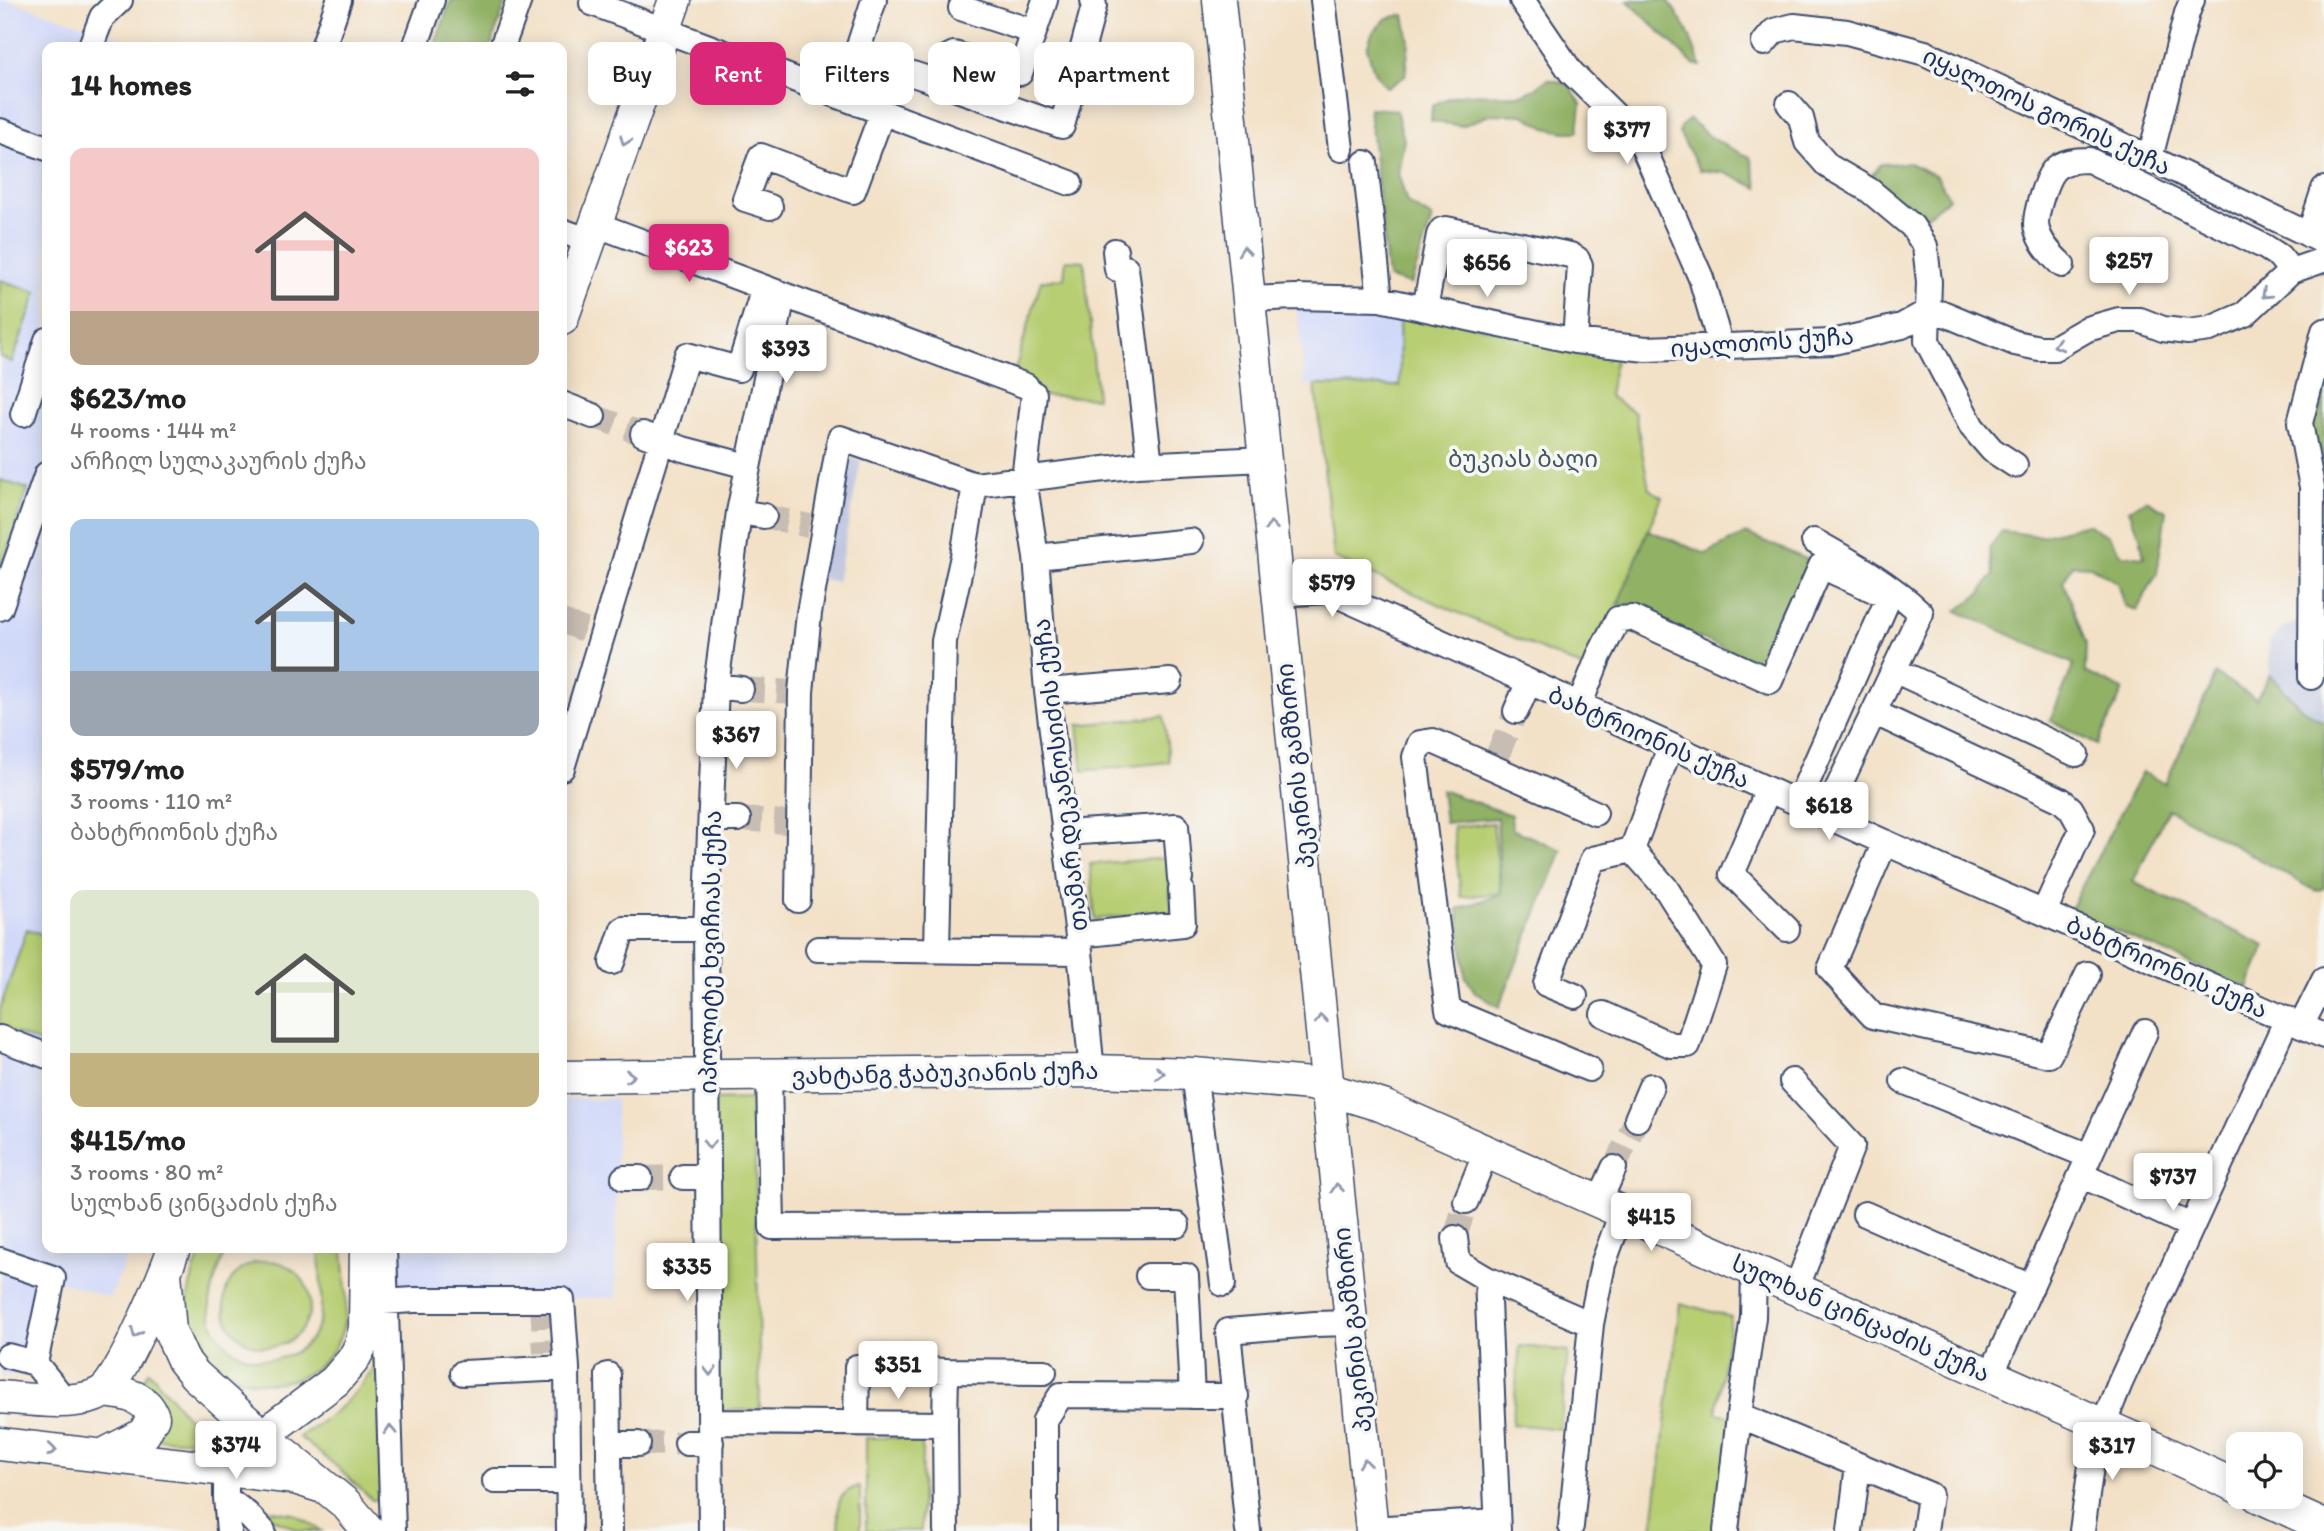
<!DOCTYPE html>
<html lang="en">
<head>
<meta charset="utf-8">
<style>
  :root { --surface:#fff; --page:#f2f2f2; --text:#222; --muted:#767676; --accent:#db2777 }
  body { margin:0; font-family:Itim,"Noto Sans Georgian",sans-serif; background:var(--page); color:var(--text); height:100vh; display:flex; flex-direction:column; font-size:26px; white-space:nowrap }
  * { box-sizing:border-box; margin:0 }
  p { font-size:23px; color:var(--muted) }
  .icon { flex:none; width:38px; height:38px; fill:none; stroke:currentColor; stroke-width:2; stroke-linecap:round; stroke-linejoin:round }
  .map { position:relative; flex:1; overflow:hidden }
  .details { position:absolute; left:42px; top:42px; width:525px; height:1211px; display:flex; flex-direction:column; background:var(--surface); border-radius:14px; box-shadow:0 4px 18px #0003 }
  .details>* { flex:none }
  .top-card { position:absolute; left:588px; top:42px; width:665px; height:63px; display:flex; gap:14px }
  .controls { position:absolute; left:2226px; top:1432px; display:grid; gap:14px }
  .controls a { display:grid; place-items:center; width:77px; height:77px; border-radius:14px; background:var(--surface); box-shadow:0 4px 18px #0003; font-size:35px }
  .price { position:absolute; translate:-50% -60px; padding:0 16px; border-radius:7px; background:#fff; color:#222; font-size:23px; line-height:46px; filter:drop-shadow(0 2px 4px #0008) }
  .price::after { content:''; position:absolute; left:50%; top:42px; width:21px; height:16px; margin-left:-10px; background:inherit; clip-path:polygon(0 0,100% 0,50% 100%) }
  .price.current { background:var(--accent); color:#fff }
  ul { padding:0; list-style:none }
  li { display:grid; align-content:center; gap:14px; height:371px; padding:0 28px }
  li span { display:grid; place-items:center; height:217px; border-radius:14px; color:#555 }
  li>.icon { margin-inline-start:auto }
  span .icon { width:126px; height:126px; fill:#fffc; stroke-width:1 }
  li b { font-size:30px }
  h2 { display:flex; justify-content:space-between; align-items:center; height:84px; padding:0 28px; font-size:30px }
  .tag { padding:0 24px; border-radius:14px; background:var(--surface); box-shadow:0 4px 18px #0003; font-size:24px; line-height:63px }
  .tag.current { background:var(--accent); color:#fff }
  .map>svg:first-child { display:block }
</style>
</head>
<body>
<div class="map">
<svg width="2324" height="1531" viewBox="0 0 2324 1531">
  <rect width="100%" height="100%" fill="#f6f6f2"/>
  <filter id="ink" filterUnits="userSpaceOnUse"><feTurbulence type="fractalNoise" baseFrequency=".0143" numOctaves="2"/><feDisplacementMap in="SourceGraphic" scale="14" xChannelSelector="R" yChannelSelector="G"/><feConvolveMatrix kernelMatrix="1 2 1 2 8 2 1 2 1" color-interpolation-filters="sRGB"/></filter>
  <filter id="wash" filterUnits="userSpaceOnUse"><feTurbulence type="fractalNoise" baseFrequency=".00686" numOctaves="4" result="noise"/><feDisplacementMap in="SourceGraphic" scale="28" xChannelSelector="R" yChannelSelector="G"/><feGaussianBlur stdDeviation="1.57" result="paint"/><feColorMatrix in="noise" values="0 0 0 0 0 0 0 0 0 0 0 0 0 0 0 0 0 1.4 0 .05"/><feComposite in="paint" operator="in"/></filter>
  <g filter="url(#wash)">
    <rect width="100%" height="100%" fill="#f3e1c7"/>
    <!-- built -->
    <path fill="#d1d9f9" d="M0,0H8L150,47H47V1248H131L110,1298L53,1279L41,1373L1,1376Z
      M1296,303L1399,310L1400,386L1305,385Z
      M562,1099H616V1298L395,1300L393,1248H562Z"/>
    <!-- industrial -->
    <path fill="#bbc3de" d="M839,456L861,460L837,582L815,577Z
      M2324,611V722L2302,709L2270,675L2269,641L2282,628Z"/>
    <!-- green -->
    <path fill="#b7ce73" stroke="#697e68" stroke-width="2" d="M1066,260L1084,261L1097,398L1040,395L1015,370L1041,281L1064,278Z
      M0,280L37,292L12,362L0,357Z
      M1399,310L1616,355L1609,396L1635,413L1649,489L1662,497L1615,611L1588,670L1334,558L1315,385L1400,386Z
      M0,480L28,489L0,570Z
      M1164,716L1169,762L1083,771L1078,725Z
      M1493,823L1501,893L1461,897L1453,827Z
      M1167,858L1172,912L1095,919L1090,864Z
      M27,929L47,936V1045L0,1028V1009Z
      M754,1099L760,1410H717L711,1100Z
      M202,1248H226C220,1267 209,1289 210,1310C215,1371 306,1378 320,1318C324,1297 319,1270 319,1248H343C344,1271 349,1300 344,1323C326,1410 194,1399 188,1310C186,1289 196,1268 202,1248Z
      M224 1304a43 43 0 1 1 86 0a43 43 0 1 1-86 0Z
      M1680,1303L1731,1317L1716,1413L1731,1416L1719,1531H1652Z
      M1520,1346L1568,1351L1560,1429L1512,1424Z
      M380,1360L381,1494L376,1500H372L335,1465L299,1437C337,1413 354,1398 380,1360Z
      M149,1371L207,1441L156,1439L140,1388Z
      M866,1438H922L921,1531H866Z
      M860,1486V1531H839C837,1508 834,1493 860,1486Z
      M261,1509L294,1514L322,1531H300L260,1512Z"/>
    <!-- forest -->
    <path fill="#91b165" stroke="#567062" stroke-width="2" d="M451,0H507L490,47H434Z
      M1627,0H1668L1687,30L1701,66L1693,64Z
      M1404,15L1409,42L1405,76L1387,88L1374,72L1367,48L1372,33L1387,18Z
      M1548,79L1569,84L1581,104L1578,132H1564L1546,128L1523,115L1492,114L1462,126L1431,121L1432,106C1469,83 1489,101 1524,94C1532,92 1541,83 1548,79Z
      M1369,108L1396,110L1404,140L1398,173L1407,203L1432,218L1411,284L1388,278Z
      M1690,119C1707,138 1727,147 1750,157L1758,188L1725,173L1700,170L1679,133L1682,125Z
      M1909,163L1937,176L1949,198L1927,216L1910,213L1869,178L1881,164Z
      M2324,368V488L2306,426Z
      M2146,500L2166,511L2157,573L2137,610L2125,606L2118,583L2090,566L2073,565L2063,581L2086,644L2085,672L2123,690L2097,745L2050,720L2074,664L1957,611L1981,593L1993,574L1989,548L2002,531L2041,536L2087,524L2109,536L2122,555L2144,557L2140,536L2129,510Z
      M1648,530L1706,554L1746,533L1815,563L1767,666L1618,604Z
      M2216,674L2256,699L2270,675L2302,709L2324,722V888L2316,891L2168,809L2133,882L2265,946L2248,988L2069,911L2142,772L2165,784Z
      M1441,790L1511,815L1512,829L1562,850L1499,1007L1475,992L1465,976L1458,909L1501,894L1497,818L1445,823Z"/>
  </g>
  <g filter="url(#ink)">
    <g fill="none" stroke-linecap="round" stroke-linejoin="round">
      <!-- minor-tunnel -->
      <path stroke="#c8bdb2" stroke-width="24" stroke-dasharray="24 12" stroke-linecap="butt" d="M593,416L643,434
        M764,516L809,526
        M562,621L587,631
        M741,689L794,692
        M1497,756L1516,711
        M738,819L788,822
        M1614,1168L1637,1119
        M640,1178L683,1177
        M1455,1238L1466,1201
        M542,1304L545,1353
        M638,1444L687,1443"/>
      <defs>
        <path id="minor" d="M1323,0L1341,149
          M1522,0L1571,72L1640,140L1701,278L1721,347
          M592,3L1070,183
          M961,8L1034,32
          M92,43L102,17L120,0
          M1764,43L1774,31L1794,26L1847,32L1925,53L2150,158L2324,242
          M323,47L339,0
          M415,47L432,0
          M502,47L519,0
          M873,61L856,55L874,0
          M934,81L1062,126L1094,6L1093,0
          M859,104L873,61L934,81L940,76L946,58L954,54L1020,73L1045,0
          M1789,104L1801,118L1807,142L1828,166L1869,190L1912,226L1925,246L1929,282L1927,341L1972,427L1992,450L2015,465
          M0,131L47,148
          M2150,158L2187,13L2192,0
          M1365,163L1380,299
          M770,207L745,199L761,156L853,191L882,113
          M595,224L1026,386
          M562,231L590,241
          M2309,235L2324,189
          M1115,251L1117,269L1126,268L1150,464
          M2062,265C2051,255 2037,239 2036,224C2036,212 2045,181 2053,171C2061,161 2077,160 2089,160L2265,247L2279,256L2291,271
          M1248,299L1295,297L1380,299L1575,341L1646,349L1833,342L1902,326L1927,312L1945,314L2015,343L2039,348H2054L2087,329L2119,320H2140L2163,329L2188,332L2210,329L2245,314L2291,271L2323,260
          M1425,308L1439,235L1442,230L1446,229L1570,255L1577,259L1580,265L1575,341
          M1034,394L1024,479L1036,557L1047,691L1080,952L1092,1071
          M562,404L593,416
          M23,414L47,340
          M643,434L683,449L747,466
          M739,512L764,516
          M1814,541C1852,562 1889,583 1921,613L1825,815
          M1036,557L1191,541
          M1278,594L1328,591L1944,869L2324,1036
          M0,608L47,474
          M1894,670L2076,754
          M2311,677L2312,487L2300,423L2324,331
          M716,686L741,689
          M1047,691L1170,681
          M1579,706L1599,656L1618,619L1632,618L1770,681L1821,566L1889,597L1798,803
          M1516,711L1528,684
          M1884,717L2061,800L2071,809L2082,829L2044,912
          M562,768L687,355L739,369L764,288
          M1768,790L1732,874L1787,929
          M711,819H738
          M1064,833L1176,826L1180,878
          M1885,842L1830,969L1873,1016L2049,1055L2088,974
          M1632,850L1670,747
          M798,900L801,692L809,613L840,438L975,485L1137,465L1265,459
          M1078,935L1183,924L1181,889
          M818,949L1080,952
          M937,949L944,641L963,556L975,485
          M612,962L623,929H706
          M1575,996L1546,984L1593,859L1632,850
          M1603,1014L1671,1045H1688L1714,965L1665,887L1632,850
          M2301,1026L2324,980
          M0,1038L47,1056
          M1589,1069L1448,1010L1415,757L1420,743L1433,741L1595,813
          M1194,1074L1223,1284
          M769,1075L772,1227L1177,1225
          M1792,1081L1852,1146L1796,1289
          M1903,1081L2089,1156
          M1637,1119L1651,1086
          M2081,1175L2191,1226
          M683,1177H709
          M624,1178H640
          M1466,1201L1486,1152
          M1599,1202L1614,1168
          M1865,1214L2031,1287
          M1455,1238L1458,1262L1487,1279
          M384,1248L393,1531
          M0,1260L53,1278L35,1363
          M1148,1276H1186L1192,1396
          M367,1303L414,1300H562L567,1368L569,1531
          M8,1356L35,1363L65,1400
          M463,1373L567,1368
          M608,1375L610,1531
          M1991,1375L2145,1032
          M1739,1415L1930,1495L1925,1531
          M710,1422L945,1424L946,1531
          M856,1423L857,1367L946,1371
          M945,1424L946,1371L1044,1372
          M687,1443H711
          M610,1444H638
          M226,1471V1498L229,1531
          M495,1481H568
          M226,1498L247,1514L263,1531
          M1571,1526L1591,1324L1603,1264L1622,1212
          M1372,1529L1497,1521
          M711,1531L706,929L716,686L739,512L783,295
          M1045,1531V1420L1061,1395L1236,1396
          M1248,1531L1228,1331L1315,1324L1351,1323
          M1498,1531L1487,1279L1591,1324
          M1726,1531L1739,1415L1753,1317L1754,1270
          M1850,1531L1858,1465
          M2082,1531L2091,1466L2103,1425L2120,1383L2287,1019"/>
        <path id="major" d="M1219,0L1372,1531
          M562,319L675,0
          M562,1077L1092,1071L1194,1074L1311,1084L1383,1106L2146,1444L2238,1487
          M165,1273L170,1331L183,1360L195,1375L264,1437L346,1504L369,1531
          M0,1397C26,1399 79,1407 102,1392C121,1380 165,1274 174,1248
          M0,1444L295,1478L320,1486
          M246,1448L335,1381L353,1360L361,1345L365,1328L366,1248
          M103,1455L144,1434L153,1417C146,1396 124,1393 104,1391
          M2258,1496L2324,1526"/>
      </defs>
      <!-- minor casing -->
      <use href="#minor" stroke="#3b4a6e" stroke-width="28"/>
      <!-- major casing -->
      <use href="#major" stroke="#3b4a6e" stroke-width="35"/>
      <!-- minor -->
      <use href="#minor" stroke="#fff" stroke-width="24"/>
      <!-- major -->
      <use href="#major" stroke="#fff" stroke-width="32"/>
    </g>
    <!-- one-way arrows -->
    <defs><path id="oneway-chevron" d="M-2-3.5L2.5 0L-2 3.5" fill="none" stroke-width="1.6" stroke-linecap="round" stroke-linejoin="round" transform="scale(1.75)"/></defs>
    <g stroke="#8d97ae">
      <use href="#oneway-chevron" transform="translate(625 141) rotate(110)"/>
      <use href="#oneway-chevron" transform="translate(1244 251) rotate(-96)"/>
      <use href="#oneway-chevron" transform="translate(2266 294) rotate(137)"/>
      <use href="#oneway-chevron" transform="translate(2058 345) rotate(163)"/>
      <use href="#oneway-chevron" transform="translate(1271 526) rotate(-96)"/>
      <use href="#oneway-chevron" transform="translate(1321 1019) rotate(-96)"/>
      <use href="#oneway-chevron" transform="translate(1160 1073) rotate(1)"/>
      <use href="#oneway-chevron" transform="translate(630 1076) rotate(-1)"/>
      <use href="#oneway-chevron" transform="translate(709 1144) rotate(90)"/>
      <use href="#oneway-chevron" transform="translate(1337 1188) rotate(-96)"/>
      <use href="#oneway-chevron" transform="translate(136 1333) rotate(114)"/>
      <use href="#oneway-chevron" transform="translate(710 1371) rotate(90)"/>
      <use href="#oneway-chevron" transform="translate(390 1430) rotate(-92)"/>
      <use href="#oneway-chevron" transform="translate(52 1450) rotate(6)"/>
      <use href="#oneway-chevron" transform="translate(1365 1463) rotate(-96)"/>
    </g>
  </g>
  <g text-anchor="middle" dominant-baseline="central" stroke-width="7" stroke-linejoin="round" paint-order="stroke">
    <!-- street labels -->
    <g font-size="24" fill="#1b2f5e" stroke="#f6f6f2">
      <text transform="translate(2047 111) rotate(25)">იყალთოს გორის ქუჩა</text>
      <text transform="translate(1762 342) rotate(-4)">იყალთოს ქუჩა</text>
      <text transform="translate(1649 737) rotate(24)">ბახტრიონის ქუჩა</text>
      <text transform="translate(1295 766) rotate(-96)">პეკინის გამზირი</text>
      <text transform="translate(1060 775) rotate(-97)">თამარ დეკანოსიძის ქუჩა</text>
      <text transform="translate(710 952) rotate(-89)">იპოლიტე ხვიჩიას ქუჩა</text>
      <text transform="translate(2167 967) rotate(24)">ბახტრიონის ქუჩა</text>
      <text transform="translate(945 1073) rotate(-1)">ვახტანგ ჭაბუკიანის ქუჩა</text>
      <text transform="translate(1861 1318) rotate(24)">სულხან ცინცაძის ქუჩა</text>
      <text transform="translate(1352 1330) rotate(-96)">პეკინის გამზირი</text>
    </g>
    <!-- park labels -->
    <g font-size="24" fill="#425763" stroke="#f6f6f2">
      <text x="1523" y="458">ბუკიას ბაღი</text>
    </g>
  </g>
</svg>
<div class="controls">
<a><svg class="icon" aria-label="locate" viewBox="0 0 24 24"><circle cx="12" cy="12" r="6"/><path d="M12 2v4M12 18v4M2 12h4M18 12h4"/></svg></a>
</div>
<b class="price" style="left:1627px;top:166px">$377</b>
<b class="price current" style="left:689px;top:284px">$623</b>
<b class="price" style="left:2129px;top:297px">$257</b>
<b class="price" style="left:1487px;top:299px">$656</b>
<b class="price" style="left:786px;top:385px">$393</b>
<b class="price" style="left:1332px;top:619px">$579</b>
<b class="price" style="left:736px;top:771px">$367</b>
<b class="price" style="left:1829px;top:842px">$618</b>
<b class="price" style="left:2173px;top:1213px">$737</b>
<b class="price" style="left:1651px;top:1253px">$415</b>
<b class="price" style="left:687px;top:1303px">$335</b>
<b class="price" style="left:898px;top:1401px">$351</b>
<b class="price" style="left:236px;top:1481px">$374</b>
<b class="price" style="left:2112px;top:1482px">$317</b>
<div class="top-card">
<a class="tag">Buy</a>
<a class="tag current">Rent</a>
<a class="tag">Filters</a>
<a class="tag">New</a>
<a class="tag">Apartment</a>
</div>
<section class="details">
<h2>14 homes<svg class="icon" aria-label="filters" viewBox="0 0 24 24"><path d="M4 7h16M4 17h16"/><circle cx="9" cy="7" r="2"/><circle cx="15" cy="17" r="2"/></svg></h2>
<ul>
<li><span style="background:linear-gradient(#f6c9c9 75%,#b9a48a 0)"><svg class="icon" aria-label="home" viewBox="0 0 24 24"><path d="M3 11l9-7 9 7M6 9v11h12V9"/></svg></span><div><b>$623/mo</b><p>4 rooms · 144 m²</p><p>არჩილ სულაკაურის ქუჩა</p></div></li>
<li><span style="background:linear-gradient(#a9c7e8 70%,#9aa5b1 0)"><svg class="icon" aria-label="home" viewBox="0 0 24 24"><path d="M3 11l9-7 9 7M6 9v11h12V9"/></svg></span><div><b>$579/mo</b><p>3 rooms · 110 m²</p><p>ბახტრიონის ქუჩა</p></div></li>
<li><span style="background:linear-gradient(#dfe7d0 75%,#c2b280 0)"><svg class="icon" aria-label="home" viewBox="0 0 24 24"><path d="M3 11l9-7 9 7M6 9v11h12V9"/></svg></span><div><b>$415/mo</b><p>3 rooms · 80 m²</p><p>სულხან ცინცაძის ქუჩა</p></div></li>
</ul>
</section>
</div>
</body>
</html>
